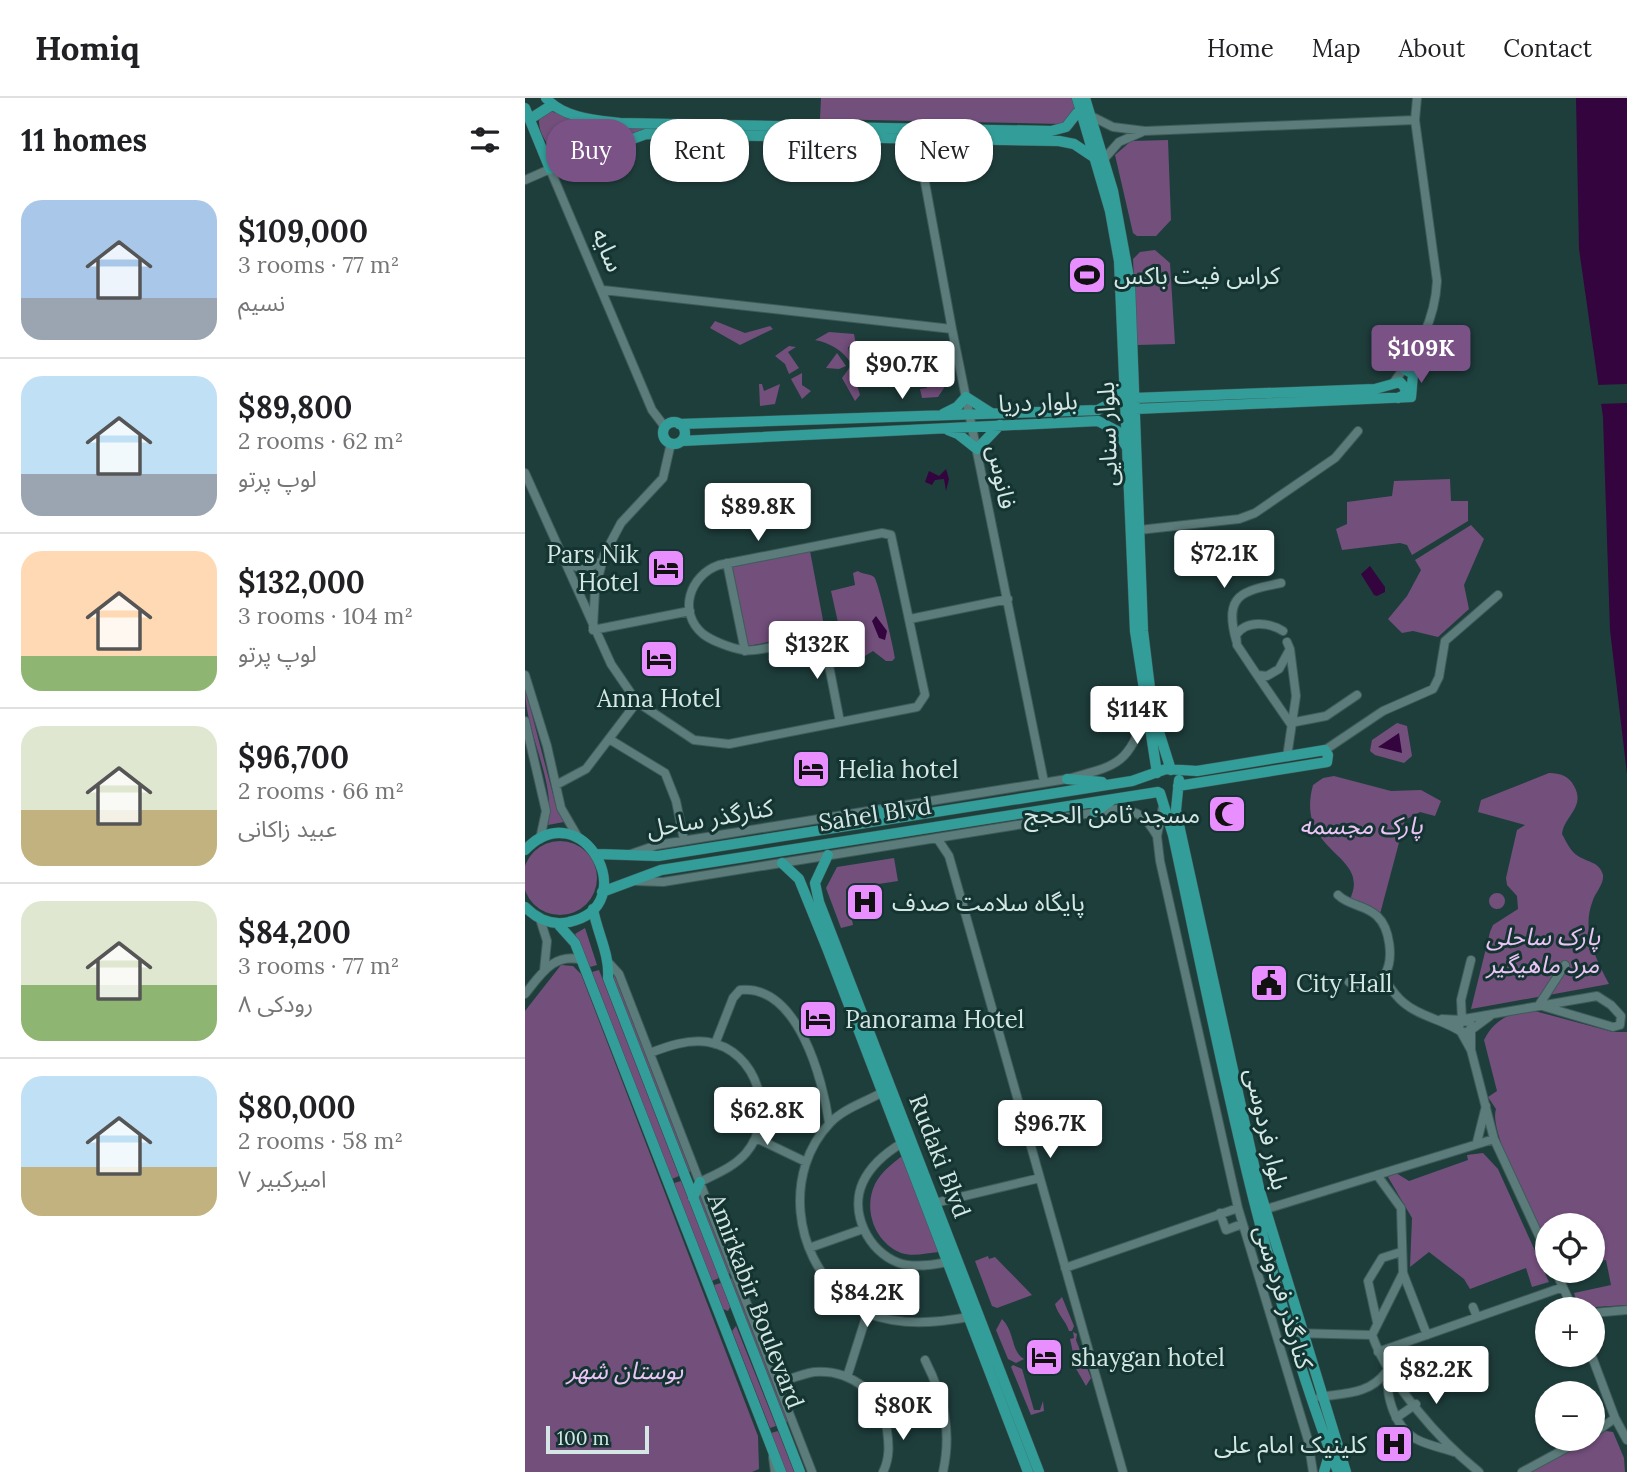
<!DOCTYPE html>
<html lang="en">
<head>
<meta charset="utf-8">
<style>
  :root { --surface:#fff; --page:#f6f6f6; --text:#202124; --muted:#757577; --line:#e0e0e0; --accent:#7a5286 }
  body { margin:0; font-family:Lora,"Noto Sans Arabic",serif; background:var(--page); color:var(--text); height:100vh; display:flex; flex-direction:column; font-size:26px; white-space:nowrap }
  * { box-sizing:border-box; margin:0 }
  p { font-size:23px; color:var(--muted) }
  .icon { flex:none; width:38px; height:38px; fill:none; stroke:currentColor; stroke-width:2; stroke-linecap:round; stroke-linejoin:round }
  .map { position:relative; flex:1; overflow:hidden }
  .sheet { display:flex; flex-direction:column; background:var(--surface); width:525px }
  .sheet>* { flex:none }
  .top-card { position:absolute; left:21px; top:21px; width:665px; height:63px; display:flex; gap:14px }
  .tools { position:absolute; left:1010px; top:1115px; display:grid; gap:14px }
  .tools a { display:grid; place-items:center; width:70px; height:70px; border-radius:50%; background:var(--surface); box-shadow:0 2px 5px #0004; font-size:35px }
  .scale { position:absolute; left:21px; bottom:18px; width:103px; box-sizing:border-box; padding-left:7px; border:4px solid #d5e7e5; border-top:0; font-size:19px; line-height:24px; white-space:nowrap; color:#d5e7e5; -webkit-text-stroke:5px #133431; paint-order:stroke }
  .price { position:absolute; translate:-50% -60px; padding:0 16px; border-radius:7px; background:#fff; color:#222; font-size:23px; line-height:46px; filter:drop-shadow(0 2px 4px #0008) }
  .price::after { content:''; position:absolute; left:50%; top:42px; width:21px; height:16px; margin-left:-10px; background:inherit; clip-path:polygon(0 0,100% 0,50% 100%) }
  .price.active { background:var(--accent); color:#fff }
  ul { padding:0; list-style:none }
  li { display:flex; align-items:center; gap:21px; height:175px; padding:0 21px }
  li+li { border-top:2px solid var(--line) }
  li span { display:grid; place-items:center; flex:none; width:196px; height:140px; border-radius:21px; color:#555 }
  li>.icon { margin-inline-start:auto }
  span .icon { width:84px; height:84px; fill:#fffc; stroke-width:1 }
  li b { font-size:30px }
  h2 { display:flex; justify-content:space-between; align-items:center; height:84px; padding:0 21px; font-size:30px }
  .pill { padding:0 24px; border-radius:28px; background:var(--surface); box-shadow:0 2px 5px #0004; font-size:24px; line-height:63px }
  .pill.active { background:var(--accent); color:#fff }
  header { display:flex; align-items:center; gap:42px; box-sizing:border-box; height:98px; padding:0 35px; background:var(--surface); border-bottom:2px solid var(--line) }
  header strong { font-size:33px }
  nav { display:flex; gap:38px; margin-inline-start:auto; font-size:24px }
  main { display:flex; flex:1; min-height:0 }
  .map>svg:first-child { display:block }
</style>
</head>
<body>
<header>
<strong>Homiq</strong>
<nav><a>Home</a><a>Map</a><a>About</a><a>Contact</a></nav>
</header>
<main>
<section class="sheet">
<h2>11 homes<svg class="icon" aria-label="filters" viewBox="0 0 24 24"><path d="M4 7h16M4 17h16"/><circle cx="9" cy="7" r="2"/><circle cx="15" cy="17" r="2"/></svg></h2>
<ul>
<li><span style="background:linear-gradient(#a9c7e8 70%,#9aa5b1 0)"><svg class="icon" aria-label="home" viewBox="0 0 24 24"><path d="M3 11l9-7 9 7M6 9v11h12V9"/></svg></span><div><b>$109,000</b><p>3 rooms · 77 m²</p><p>نسیم</p></div></li>
<li><span style="background:linear-gradient(#bfe0f5 70%,#9aa5b1 0)"><svg class="icon" aria-label="home" viewBox="0 0 24 24"><path d="M3 11l9-7 9 7M6 9v11h12V9"/></svg></span><div><b>$89,800</b><p>2 rooms · 62 m²</p><p>لوپ پرتو</p></div></li>
<li><span style="background:linear-gradient(#ffd9b3 75%,#8fb573 0)"><svg class="icon" aria-label="home" viewBox="0 0 24 24"><path d="M3 11l9-7 9 7M6 9v11h12V9"/></svg></span><div><b>$132,000</b><p>3 rooms · 104 m²</p><p>لوپ پرتو</p></div></li>
<li><span style="background:linear-gradient(#dfe7d0 60%,#c2b280 0)"><svg class="icon" aria-label="home" viewBox="0 0 24 24"><path d="M3 11l9-7 9 7M6 9v11h12V9"/></svg></span><div><b>$96,700</b><p>2 rooms · 66 m²</p><p>عبید زاکانی</p></div></li>
<li><span style="background:linear-gradient(#dfe7d0 60%,#8fb573 0)"><svg class="icon" aria-label="home" viewBox="0 0 24 24"><path d="M3 11l9-7 9 7M6 9v11h12V9"/></svg></span><div><b>$84,200</b><p>3 rooms · 77 m²</p><p>رودکی ۸</p></div></li>
<li><span style="background:linear-gradient(#bfe0f5 65%,#c2b280 0)"><svg class="icon" aria-label="home" viewBox="0 0 24 24"><path d="M3 11l9-7 9 7M6 9v11h12V9"/></svg></span><div><b>$80,000</b><p>2 rooms · 58 m²</p><p>امیرکبیر ۷</p></div></li>
</ul>
</section>
<div class="map">
<svg width="1102" height="1374" viewBox="0 0 1102 1374">
  <rect width="100%" height="100%" fill="#1e3e3c"/>
  <!-- green -->
  <path fill="#734f7c" d="M296,0H547L551,12L537,26L295,21Z
    M25,13L66,26L160,29L111,34L49,58L28,53C20,43 11,31 15,17Z
    M643,42L646,122L631,138H612L608,135L590,57L606,43Z
    M630,152L645,165L650,246L612,247L608,161L615,154Z
    M190,223L220,235L245,228L248,231L215,247L185,230Z
    M304,234L329,236L331,247L323,249L325,260H335L336,267L326,265C317,252 305,245 290,242Z
    M406,243L413,252L419,290L413,299L397,300L395,291L402,290L400,279L393,280L389,262L397,260L394,249L386,251L385,244Z
    M264,248L271,249L263,254L274,270L264,276L260,266L250,258Z
    M312,255L321,268L314,271L301,270Z
    M325,269L333,271L334,277H339L340,285L332,287L335,297L330,303L317,280Z
    M277,275V287L286,293L277,301L266,281Z
    M234,286H237L239,293L255,286L250,306L235,308Z
    M925,381L926,403H943V423L887,457L882,447L875,445L817,452L811,431L822,426V404L867,398L869,383Z
    M946,427L959,441L939,487L944,511L913,539L888,533L877,535L863,521L882,498L896,472L890,462Z
    M285,453L300,533L223,548L207,469Z
    M333,473C338,477 344,475 349,479C353,482 369,551 370,560L367,563H361L348,553L335,561L333,553L339,551L334,531L316,538L306,493L330,487L328,475Z
    M0,590L31,708L39,724L23,727C31,681 0,636 0,590Z
    M872,625L882,628L887,658L879,665L850,657L845,653L847,642Z
    M1024,675C1035,675 1044,678 1049,688C1061,709 1039,718 1037,736C1041,743 1045,753 1053,758C1062,764 1075,764 1078,777C1079,786 1071,794 1068,802C1056,832 1070,859 1084,886L946,911L965,834L968,827L993,811L992,798L982,787L981,780L992,732L1000,727L953,714L956,702Z
    M809,678L866,693L896,692L916,703L910,718L895,714L880,722L855,816L824,803C849,755 769,757 788,687L798,680Z
    M-2 780a37 37 0 1 1 74 0a37 37 0 1 1-74 0Z
    M369,760L373,783L321,791L328,827L316,830L301,790L312,769Z
    M964 803a8 8 0 1 1 16 0a8 8 0 1 1-16 0Z
    M60,830L72,867L65,869L50,836Z
    M36,867L48,868L56,876L233,1338L234,1371L227,1374H0V913Z
    M74,872L154,1078L147,1081L67,874Z
    M91,877L167,1073L164,1074L88,879Z
    M1006,912L1088,934H1102V1207L1054,1210L1049,1195L1086,1187L1081,1162L1068,1164V1127H1022V1146C1010,1121 963,1034 971,1011L963,999L972,993L959,942C969,922 984,915 1006,912Z
    M958,1055L973,1071L1024,1184L1007,1189L1001,1170L945,1191L939,1181L904,1154L885,1169L887,1120L863,1079L871,1075L884,1083L943,1062L942,1057Z
    M377,1058L414,1154C402,1155 388,1159 376,1155C349,1144 338,1111 350,1086C356,1074 367,1066 377,1058Z
    M156,1083L194,1180L187,1183L149,1085Z
    M174,1093L206,1175L203,1176L173,1098Z
    M463,1158L464,1161L470,1159L507,1197L472,1210L467,1208L450,1163Z
    M208,1180L264,1323L261,1324L205,1181Z
    M196,1185L205,1209L203,1213L198,1211L189,1187Z
    M537,1199L549,1228L547,1233H544C541,1223 533,1217 530,1206Z
    M477,1221C490,1234 486,1254 499,1261L491,1265L483,1261L471,1232Z
    M211,1228L251,1328L245,1330L207,1233Z
    M548,1234L552,1236L551,1242L566,1280L561,1288L546,1262L549,1259L545,1241L549,1240Z
    M488,1267L497,1271L509,1312H515L518,1303L519,1313L506,1317L486,1269Z
    M253,1333L269,1374H261L246,1335Z
    M1081,1333L1088,1334L1099,1360L1100,1374H1006Z"/>
  <!-- water -->
  <path fill="#34043e" d="M1051,0H1102V676L1085,532L1078,319L1054,151Z
    M421,371L424,381L421,393L419,381L410,382L407,387L400,384L404,373L414,378Z
    M845,468L860,489V494L852,498L849,497L836,476Z
    M351,518L362,533L360,542L354,540L347,523Z
    M874,635L877,655L853,649Z"/>
  <!-- pier -->
  <path fill="#1e3e3c" d="M1102,286V305L1073,306L1071,287Z"/>
  <g fill="none" stroke-linecap="round" stroke-linejoin="round">
    <defs>
      <path id="minor" d="M566,18L588,29L620,33L890,22
        M392,41L427,231L519,684
        M579,61L594,44L617,34
        M0,82L25,71L127,312L140,329
        M78,192L427,231
        M869,284C893,252 910,223 912,183L890,22L892,0
        M0,375L86,566L112,604L169,642L204,646L392,609L400,597L366,437L357,435L194,467C165,477 152,514 178,536C187,543 206,550 218,552C233,555 280,541 298,537L315,624
        M614,432L714,421L730,415L810,360L833,333
        M41,464L59,472L75,464
        M202,465L220,553
        M385,521L483,501
        M68,529L70,492L79,457L96,425L138,380L146,345
        M68,532L165,513
        M758,533C744,524 721,522 711,537L712,547L732,577L742,578L754,571L765,551L762,544
        M711,542C699,497 716,493 756,485
        M0,577L22,648L36,710L54,741
        M732,577L765,625
        M0,623L21,713L15,741
        M765,625L801,618L832,597
        M84,641L140,675L151,703L159,742
        M800,652L858,613L908,591L914,579L920,543L973,497
        M762,659L771,598L765,551
        M31,687L61,671L112,604
        M638,708L632,738L635,763L713,1110L783,1342L788,1374
        M412,740L424,758L598,1374
        M106,756L132,747L542,681C594,667 602,667 621,615
        M110,783L138,784L592,711C613,712 622,720 632,738
        M813,797C824,808 841,807 852,818C865,830 869,861 860,876C856,883 844,888 837,892L824,884
        M15,821L22,843L19,873
        M84,865L94,876L287,1374
        M858,879C864,888 871,899 879,905C895,919 920,922 938,935L946,932L945,924L935,923L934,932
        M0,896C16,876 29,854 57,862
        M1014,907L1040,867
        M917,921L937,922L936,902L946,862
        M939,921L1072,898L1086,907L1096,918L1095,927L1088,929L1014,907
        M936,934L946,952L969,1041L1022,1155
        M190,946L208,900L215,892C273,886 298,982 304,1025
        M946,952V932L965,918
        M125,955C143,948 163,941 183,944C233,952 252,1019 221,1055C209,1069 191,1076 175,1084
        M356,995C340,1004 318,1011 305,1025C259,1073 268,1156 318,1198C325,1204 334,1213 344,1216C377,1228 410,1225 444,1219
        M231,1040L281,1064
        M952,1044L961,1008
        M377,1045C362,1054 346,1067 338,1084C324,1114 343,1154 374,1165C388,1170 408,1167 423,1164
        M852,1077L876,1110L878,1175L847,1237C864,1285 914,1342 954,1374
        M410,1105L515,1080
        M735,1113L969,1041
        M695,1115L701,1132L717,1126
        M284,1150L338,1131
        M540,1170L713,1110
        M1030,1172L1048,1211
        M878,1175L902,1237
        M948,1209L952,1219
        M1068,1215L1102,1212
        M852,1224L843,1183L857,1160L876,1154
        M767,1235L847,1237
        M853,1254L1038,1189
        M1066,1256L1090,1320L1102,1342
        M400,1262C419,1300 427,1332 418,1374
        M863,1271C860,1295 868,1328 891,1341C902,1347 917,1350 929,1354
        M322,1279L342,1216
        M253,1285C265,1281 277,1276 289,1274C325,1271 359,1296 362,1332C364,1346 365,1360 358,1374
        M795,1299C821,1295 845,1296 861,1274
        M871,1320L891,1306
        M1068,1336L1090,1320
        M248,1359L250,1374
        M997,1374L1060,1340"/>
      <path id="major" d="M21,0C38,20 70,22 95,25L526,33L541,29L556,10
        M552,0L585,113L594,163L610,533L632,675
        M560,0L588,93L605,185L618,533L628,615L646,672
        M0,10L25,71L121,36L534,43L549,46L570,60
        M5,21L27,7
        M609,300L850,291L875,284L881,291L879,297L873,300
        M610,311L886,299L888,276L879,271
        M418,316L432,309L441,299L466,315
        M138 335a11 11 0 1 1 22 0a11 11 0 1 1-22 0Z
        M154,326L573,312L590,303L599,287
        M423,332L433,336L452,351L475,327
        M156,343L573,323L592,333L601,348
        M542,681L577,684
        M654,682L651,712L656,736L734,1090L821,1374
        M635,695L648,737C694,951 734,1169 813,1374
        M349,712L372,718
        M570,714L587,702
        M502,725L519,712
        M0,752C57,692 120,808 44,824C27,828 12,821 0,809
        M72,756L133,758L607,683L641,671L672,673L800,652L803,657L802,664L653,688
        M303,757L290,785L294,804L514,1374
        M257,765L274,781L302,850L503,1374
        M77,794L136,772L633,694
        M68,811C72,834 85,857 83,880L275,1374
        M32,825L50,845L256,1374
        M168,1100L175,1084
        M799,1374L805,1354"/>
    </defs>
    <!-- minor casing -->
    <use href="#minor" stroke="#3e5b59" stroke-width="10"/>
    <!-- major casing -->
    <use href="#major" stroke="#3e5b59" stroke-width="11"/>
    <!-- minor -->
    <use href="#minor" stroke="#5b7c7a" stroke-width="8"/>
    <!-- major -->
    <use href="#major" stroke="#339e99" stroke-width="10"/>
  </g>
  <!-- icons -->
  <defs>
    <symbol id="stadium-square" viewBox="-11 -11 22 22"><rect x="-9" y="-9" width="18" height="18" rx="4" fill="#e98efe" stroke="#133431"/><path d="M0-5a6.5 5 0 1 0 0 10a6.5 5 0 1 0 0-10ZM-3.5-1.8h7v3.6h-7Z" fill="#111"/></symbol>
    <symbol id="hotel-square" viewBox="-11 -11 22 22"><rect x="-9" y="-9" width="18" height="18" rx="4" fill="#e98efe" stroke="#133431"/><path d="M-6-4.5h1.5V1H6V5H4.5V3h-9V5H-6ZM-4 0a1.8 1.8 0 1 1 3.6 0ZM.5 0V-2.5h3Q6-2.5 6 0Z" fill="#111"/></symbol>
    <symbol id="mosque-square" viewBox="-11 -11 22 22"><rect x="-9" y="-9" width="18" height="18" rx="4" fill="#e98efe" stroke="#133431"/><path d="M3.5-4.9A6 6 0 1 0 3.5 4.9A5 5 0 1 1 3.5-4.9Z" fill="#111"/></symbol>
    <symbol id="hospital-square" viewBox="-11 -11 22 22"><rect x="-9" y="-9" width="18" height="18" rx="4" fill="#e98efe" stroke="#133431"/><path d="M-5-5h3v3.5h4V-5h3V5h-3V1.5h-4V5h-3Z" fill="#111"/></symbol>
    <symbol id="civic-square" viewBox="-11 -11 22 22"><rect x="-9" y="-9" width="18" height="18" rx="4" fill="#e98efe" stroke="#133431"/><path d="M-.6-6.5H3V-4.5H.6V-3L4-1V1h2V6H-6V1h2V-1L-.6-3ZM-1.2 2.5V6h2.4V2.5Z" fill="#111"/></symbol>
  </defs>
  <g fill-rule="evenodd">
    <use href="#stadium-square" x="540" y="155" width="44" height="44"/>
    <use href="#hotel-square" x="119" y="448" width="44" height="44"/>
    <use href="#hotel-square" x="112" y="539" width="44" height="44"/>
    <use href="#hotel-square" x="264" y="649" width="44" height="44"/>
    <use href="#mosque-square" x="680" y="694" width="44" height="44"/>
    <use href="#hospital-square" x="318" y="782" width="44" height="44"/>
    <use href="#civic-square" x="722" y="863" width="44" height="44"/>
    <use href="#hotel-square" x="271" y="899" width="44" height="44"/>
    <use href="#hotel-square" x="497" y="1237" width="44" height="44"/>
    <use href="#hospital-square" x="847" y="1324" width="44" height="44"/>
  </g>
  <g text-anchor="middle" dominant-baseline="central" stroke-width="6" stroke-linejoin="round" paint-order="stroke">
    <!-- street labels -->
    <g font-size="24" fill="#d5e7e5" stroke="#133431">
      <text transform="translate(83 152) rotate(67)">سایه</text>
      <text transform="translate(513 304) rotate(-2)">بلوار دریا</text>
      <text transform="translate(582 336) rotate(-92)">بلوار سنایی</text>
      <text transform="translate(477 379) rotate(79)">فانوس</text>
      <text transform="translate(350 716) rotate(-9)">Sahel Blvd</text>
      <text transform="translate(185 720) rotate(-10)">کنارگذر ساحل</text>
      <text transform="translate(742 1031) rotate(77)">بلوار فردوسی</text>
      <text transform="translate(415 1058) rotate(69)">Rudaki Blvd</text>
      <text transform="translate(759 1199) rotate(73)">کنارگذر فردوسی</text>
      <text transform="translate(231 1203) rotate(69)">Amirkabir Boulevard</text>
    </g>
    <!-- poi labels -->
    <g font-size="24" fill="#d5e7e5" stroke="#133431" text-anchor="start">
      <text x="589" y="177">کراس فیت باکس</text>
      <text x="114" y="456" text-anchor="end">Pars Nik<tspan x="114" dy="28">Hotel</tspan></text>
      <text x="134" y="600" text-anchor="middle">Anna Hotel</text>
      <text x="313" y="671">Helia hotel</text>
      <text x="675" y="716" text-anchor="end">مسجد ثامن الحجج</text>
      <text x="367" y="804">پایگاه سلامت صدف</text>
      <text x="771" y="885">City Hall</text>
      <text x="320" y="921">Panorama Hotel</text>
      <text x="546" y="1259">shaygan hotel</text>
      <text x="842" y="1346" text-anchor="end">کلینیک امام علی</text>
    </g>
    <!-- park labels -->
    <g font-size="24" font-style="italic" fill="#edc4f7" stroke="#133431">
      <text x="836" y="727">پارک مجسمه</text>
      <text x="1018" y="838">پارک ساحلی<tspan x="1018" dy="28">مرد ماهیگیر</tspan></text>
      <text x="100" y="1272">بوستان شهر</text>
    </g>
  </g>
</svg>
<div class="tools">
<a><svg class="icon" aria-label="locate" viewBox="0 0 24 24"><circle cx="12" cy="12" r="6"/><path d="M12 2v4M12 18v4M2 12h4M18 12h4"/></svg></a>
<a>+</a>
<a>−</a>
</div>
<div class="scale">100 m</div>
<b class="price active" style="left:896px;top:287px">$109K</b>
<b class="price" style="left:377px;top:303px">$90.7K</b>
<b class="price" style="left:233px;top:445px">$89.8K</b>
<b class="price" style="left:699px;top:492px">$72.1K</b>
<b class="price" style="left:292px;top:583px">$132K</b>
<b class="price" style="left:612px;top:648px">$114K</b>
<b class="price" style="left:242px;top:1049px">$62.8K</b>
<b class="price" style="left:525px;top:1062px">$96.7K</b>
<b class="price" style="left:342px;top:1231px">$84.2K</b>
<b class="price" style="left:911px;top:1308px">$82.2K</b>
<b class="price" style="left:378px;top:1344px">$80K</b>
<div class="top-card">
<a class="pill active">Buy</a>
<a class="pill">Rent</a>
<a class="pill">Filters</a>
<a class="pill">New</a>
</div>
</div>
</main>
</body>
</html>
